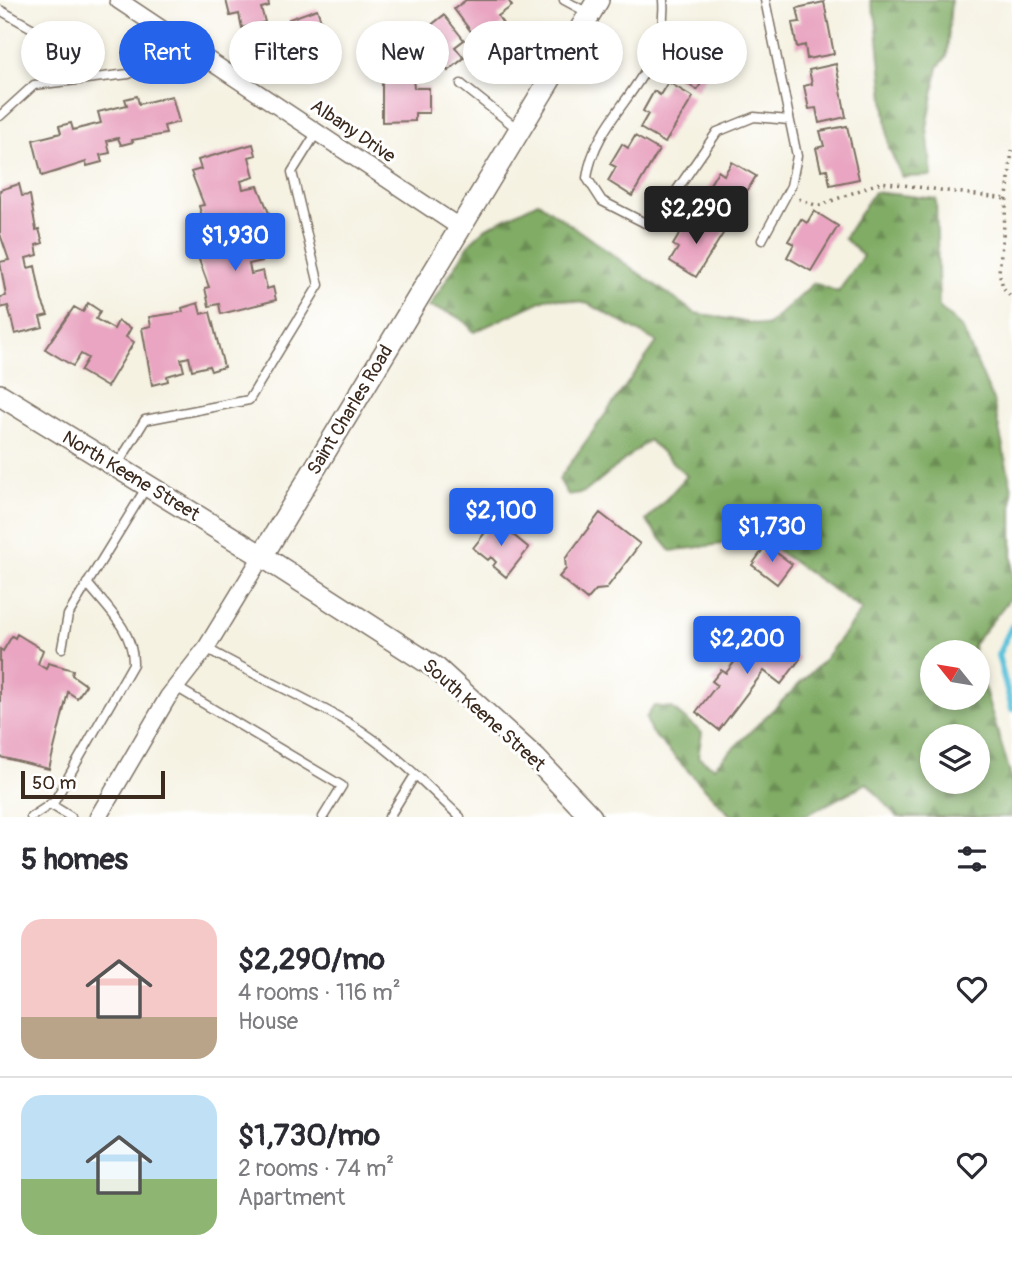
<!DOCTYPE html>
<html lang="en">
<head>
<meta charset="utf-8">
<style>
  :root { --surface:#fff; --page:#f2f2f3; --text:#2b2b33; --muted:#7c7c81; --line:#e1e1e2; --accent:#2563eb }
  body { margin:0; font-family:Pangolin,sans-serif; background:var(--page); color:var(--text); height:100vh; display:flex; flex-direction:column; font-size:26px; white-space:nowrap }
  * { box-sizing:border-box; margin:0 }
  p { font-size:23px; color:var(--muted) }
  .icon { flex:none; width:38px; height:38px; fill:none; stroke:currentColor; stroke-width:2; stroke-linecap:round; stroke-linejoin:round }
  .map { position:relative; height:817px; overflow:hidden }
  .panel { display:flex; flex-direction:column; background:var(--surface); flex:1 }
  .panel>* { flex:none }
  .top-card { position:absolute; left:21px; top:21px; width:971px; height:63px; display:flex; gap:14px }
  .needle { width:46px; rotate:300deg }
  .fabs { position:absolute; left:920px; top:640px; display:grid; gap:14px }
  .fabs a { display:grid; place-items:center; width:70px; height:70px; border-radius:50%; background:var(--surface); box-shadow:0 4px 10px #0003; font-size:35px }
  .scale { position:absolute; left:21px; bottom:18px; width:144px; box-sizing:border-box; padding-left:7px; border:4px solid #3b2a1e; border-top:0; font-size:19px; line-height:24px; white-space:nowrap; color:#3b2a1e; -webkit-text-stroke:5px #fff; paint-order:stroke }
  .price { position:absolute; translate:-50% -60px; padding:0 16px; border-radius:7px; background:var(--accent); color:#fff; font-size:23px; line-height:46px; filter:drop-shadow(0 2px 4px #0008) }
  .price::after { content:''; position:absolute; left:50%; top:42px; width:21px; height:16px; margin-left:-10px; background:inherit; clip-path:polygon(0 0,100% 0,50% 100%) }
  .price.current { background:#222; color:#fff }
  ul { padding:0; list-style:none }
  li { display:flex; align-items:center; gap:21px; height:175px; padding:0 21px }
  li+li { border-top:2px solid var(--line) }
  li span { display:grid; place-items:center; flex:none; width:196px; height:140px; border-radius:21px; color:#555 }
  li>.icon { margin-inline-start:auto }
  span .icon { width:84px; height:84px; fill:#fffc; stroke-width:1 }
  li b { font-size:30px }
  h2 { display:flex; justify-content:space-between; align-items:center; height:84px; padding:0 21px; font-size:30px }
  .pill { padding:0 24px; border-radius:32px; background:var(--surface); box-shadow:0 4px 10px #0003; font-size:24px; line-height:63px }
  .pill.current { background:var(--accent); color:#fff }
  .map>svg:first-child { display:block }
</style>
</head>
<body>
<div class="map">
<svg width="1012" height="817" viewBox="0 0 1012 817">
  <defs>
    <pattern id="forest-firs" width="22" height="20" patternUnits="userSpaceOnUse" patternTransform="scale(1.75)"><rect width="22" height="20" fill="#80ac65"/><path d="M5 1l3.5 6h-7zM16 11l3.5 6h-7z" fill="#6a8c53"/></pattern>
  </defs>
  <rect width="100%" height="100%" fill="#fff"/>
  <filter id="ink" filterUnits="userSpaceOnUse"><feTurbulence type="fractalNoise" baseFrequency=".0143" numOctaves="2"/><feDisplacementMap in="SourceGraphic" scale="14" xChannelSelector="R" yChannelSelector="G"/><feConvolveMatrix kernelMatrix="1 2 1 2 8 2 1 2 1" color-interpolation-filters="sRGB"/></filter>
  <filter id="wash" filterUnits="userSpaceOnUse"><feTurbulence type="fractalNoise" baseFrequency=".00686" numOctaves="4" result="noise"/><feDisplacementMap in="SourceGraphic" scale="28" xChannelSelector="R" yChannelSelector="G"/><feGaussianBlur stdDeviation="1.57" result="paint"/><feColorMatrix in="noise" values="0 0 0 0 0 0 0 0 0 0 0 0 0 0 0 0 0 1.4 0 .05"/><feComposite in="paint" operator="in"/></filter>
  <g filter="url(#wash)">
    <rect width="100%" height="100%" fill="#f5f2e2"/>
    <!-- forest -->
    <path fill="url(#forest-firs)" stroke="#5e6b42" stroke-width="2" fill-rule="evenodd" d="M870,0H951L947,56L938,67L927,128L932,176L902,177L889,148L876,19Z
      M874,192L936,199L939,307L962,328L993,400L1012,490V596L973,645L974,653H933V698H978V667L1012,780V817H897L867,783L803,817H732L651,732L646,718L654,706L672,708L702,733L698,757L714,767L822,662L862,610L768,544L737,542L671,551L646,521L687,476L649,440L585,492L568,495L559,479L657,342L589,304L550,297L474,332C461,315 449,312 429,307L471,242L486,228L538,202L695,313L767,326L814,283L838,292L863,256L844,238ZM933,737H978V782H933Z"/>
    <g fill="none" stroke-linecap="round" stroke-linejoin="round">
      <!-- stream -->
      <path stroke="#5dc2db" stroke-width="6" d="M1012,626L998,655L1012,709"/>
    </g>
    <g id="blocks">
      <!-- building -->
      <path fill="#e9a5c1" d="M226,0H268L269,6L261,8L265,22L242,28L239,14L230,16Z
        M466,0H508L512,6L498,16L503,24L479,42L454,9Z
        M824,2L834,54L807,59L805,45L797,47L792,23L800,22L797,8Z
        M317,9L331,49L301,59L298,50L284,55L276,33L292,27L289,19Z
        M444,15L464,40L455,47L464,58L448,71L438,59L429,66L410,42Z
        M701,29L725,44L697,90L672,74L681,61L675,57L687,37L694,41Z
        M836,64L846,117L819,123L816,108L809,109L804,86L812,84L809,70Z
        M382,79H413L414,88H429V113H415V121L382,122Z
        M668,82L693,97L665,143L640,128L648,114L643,111L654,91L660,95Z
        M137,96L139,104L172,96L179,122L164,126L166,134L132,140L133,142L121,145L118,138L107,141L110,153L100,155L102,162L87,166L86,162L42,176L33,140L61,133L59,126L71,123L73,130L101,123L98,112L127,105L125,99Z
        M847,126L859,179L830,185L827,169L821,170L816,148L824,146L820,131Z
        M635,136L659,150L632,196L608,181L616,167L610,164L622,144L628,148Z
        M253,144L256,155L249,157L254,177L241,181L243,189L258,186L271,218L214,228L212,218L203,220L199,206L204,205L191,172L201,169L198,160Z
        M732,162L756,176L728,223L704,209L713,195L706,191L718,171L724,175Z
        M19,184L22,196L30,195L36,230L39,229L43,243L36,245L38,255L26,258L28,268L35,266L42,301L48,315L40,317L43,327L15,334L8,306L0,308V297L6,296L0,262L9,260L0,234V190Z
        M814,211L838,226L811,271L787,257L794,244L788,241L801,219L807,223Z
        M699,217L724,232L696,277L670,261L678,248L673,245L685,225L692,229Z
        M260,227L263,242L258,243L262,261L249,264L251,274L263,271L267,289L273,287L276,300L221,314L219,304L209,306L205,288L209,287L198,257L210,254L207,243Z
        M88,303L100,311L96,319L114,329L118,321L131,328L126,337L134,342L107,387L80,371L88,358L81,354L73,366L45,349L74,307L83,312Z
        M198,303L201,314L210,312L224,367L211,371L209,366L192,370L189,357L181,359L184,371L167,376L168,381L152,385L142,328L151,326L149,317L183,312L182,308Z
        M600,513L640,544L606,589L596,590L587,600L559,577L566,569L565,559Z
        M495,520L529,548L506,577L493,566L496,562L491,557L488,560L473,548Z
        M766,545L792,564L777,584L752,565Z
        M760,628L800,659L781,684L764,671L719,730L696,712L717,685L712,681L721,670L726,673Z
        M17,634L43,650L38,664L46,669L48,663L73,670L72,675L86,685L77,698L68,692L49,769L0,757V649L3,651L12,636L15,638Z"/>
    </g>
  </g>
  <g filter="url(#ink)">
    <use href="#blocks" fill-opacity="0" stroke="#7c7063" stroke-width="2"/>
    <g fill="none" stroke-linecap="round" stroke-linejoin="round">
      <defs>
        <path id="service" d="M564,0L590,14
          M663,0C669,79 596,110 587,178L602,201L645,223H654L717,132L754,117L789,120
          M0,10L53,40L58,82
          M461,84L519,130
          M0,116L34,85L129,74L162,30
          M762,240L791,186L797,156L765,0
          M118,464L145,420L249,400L319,285L292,172L317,132
          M62,648L68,615L146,488
          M206,648C253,675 303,696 349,723C391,748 425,784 460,817
          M176,687L342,786L323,817
          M50,804L71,817
          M31,817L54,802L133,664C134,631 107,608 87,583
          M389,817L415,775"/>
        <path id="minor" d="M118,0L459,227
          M98,817L168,697L206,648L262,556"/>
        <path id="tertiary" d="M0,395L262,556L436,668L536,759L591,817
          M262,556L598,0"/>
      </defs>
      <!-- service casing -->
      <use href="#service" stroke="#7c7063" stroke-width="11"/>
      <!-- minor casing -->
      <use href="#minor" stroke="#7c7063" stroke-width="19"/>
      <!-- tertiary casing -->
      <use href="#tertiary" stroke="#7c7063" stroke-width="24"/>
      <!-- path -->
      <path stroke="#7c7063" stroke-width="3.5" stroke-dasharray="2 5" stroke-linecap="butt" d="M1012,150L999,272L1003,287L1012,299
        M799,199L818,206L881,182L1006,199"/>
      <!-- service -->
      <use href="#service" stroke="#fff" stroke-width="8"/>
      <!-- minor -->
      <use href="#minor" stroke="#fff" stroke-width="16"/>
      <!-- tertiary -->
      <use href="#tertiary" stroke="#fff" stroke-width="21"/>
    </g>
  </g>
  <g text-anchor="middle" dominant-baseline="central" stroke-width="6" stroke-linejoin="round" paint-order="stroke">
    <!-- street labels -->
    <g font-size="19" fill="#3b2a1e" stroke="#fff">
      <text transform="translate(353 131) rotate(34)">Albany Drive</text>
      <text transform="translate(350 410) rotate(-59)">Saint Charles Road</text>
      <text transform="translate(131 476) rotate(31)">North Keene Street</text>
      <text transform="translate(484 715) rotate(42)">South Keene Street</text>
    </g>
  </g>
</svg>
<div class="fabs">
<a><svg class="needle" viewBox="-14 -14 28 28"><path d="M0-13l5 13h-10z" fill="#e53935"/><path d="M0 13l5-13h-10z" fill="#7c7c81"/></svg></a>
<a><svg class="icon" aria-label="layers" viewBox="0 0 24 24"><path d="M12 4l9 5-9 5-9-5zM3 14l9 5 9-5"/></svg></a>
</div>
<div class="scale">50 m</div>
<b class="price current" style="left:696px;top:246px">$2,290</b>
<b class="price" style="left:235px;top:273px">$1,930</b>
<b class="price" style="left:501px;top:548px">$2,100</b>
<b class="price" style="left:772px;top:564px">$1,730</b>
<b class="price" style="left:747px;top:676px">$2,200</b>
<div class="top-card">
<a class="pill">Buy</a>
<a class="pill current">Rent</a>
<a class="pill">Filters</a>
<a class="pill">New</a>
<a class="pill">Apartment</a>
<a class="pill">House</a>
</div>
</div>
<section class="panel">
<h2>5 homes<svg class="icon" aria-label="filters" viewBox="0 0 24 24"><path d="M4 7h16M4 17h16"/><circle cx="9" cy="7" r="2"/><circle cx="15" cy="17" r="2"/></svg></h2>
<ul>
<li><span style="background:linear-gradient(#f6c9c9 70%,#b9a48a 0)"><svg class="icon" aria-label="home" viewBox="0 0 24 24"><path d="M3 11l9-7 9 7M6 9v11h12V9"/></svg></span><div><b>$2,290/mo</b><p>4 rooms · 116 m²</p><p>House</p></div><svg class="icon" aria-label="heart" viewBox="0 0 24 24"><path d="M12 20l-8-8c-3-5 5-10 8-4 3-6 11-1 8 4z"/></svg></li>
<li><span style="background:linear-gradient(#bfe0f5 60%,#8fb573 0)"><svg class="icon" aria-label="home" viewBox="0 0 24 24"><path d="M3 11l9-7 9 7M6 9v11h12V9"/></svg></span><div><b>$1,730/mo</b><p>2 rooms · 74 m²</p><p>Apartment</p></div><svg class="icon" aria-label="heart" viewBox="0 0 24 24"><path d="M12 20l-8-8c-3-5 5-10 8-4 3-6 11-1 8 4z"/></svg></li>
</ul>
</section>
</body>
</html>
